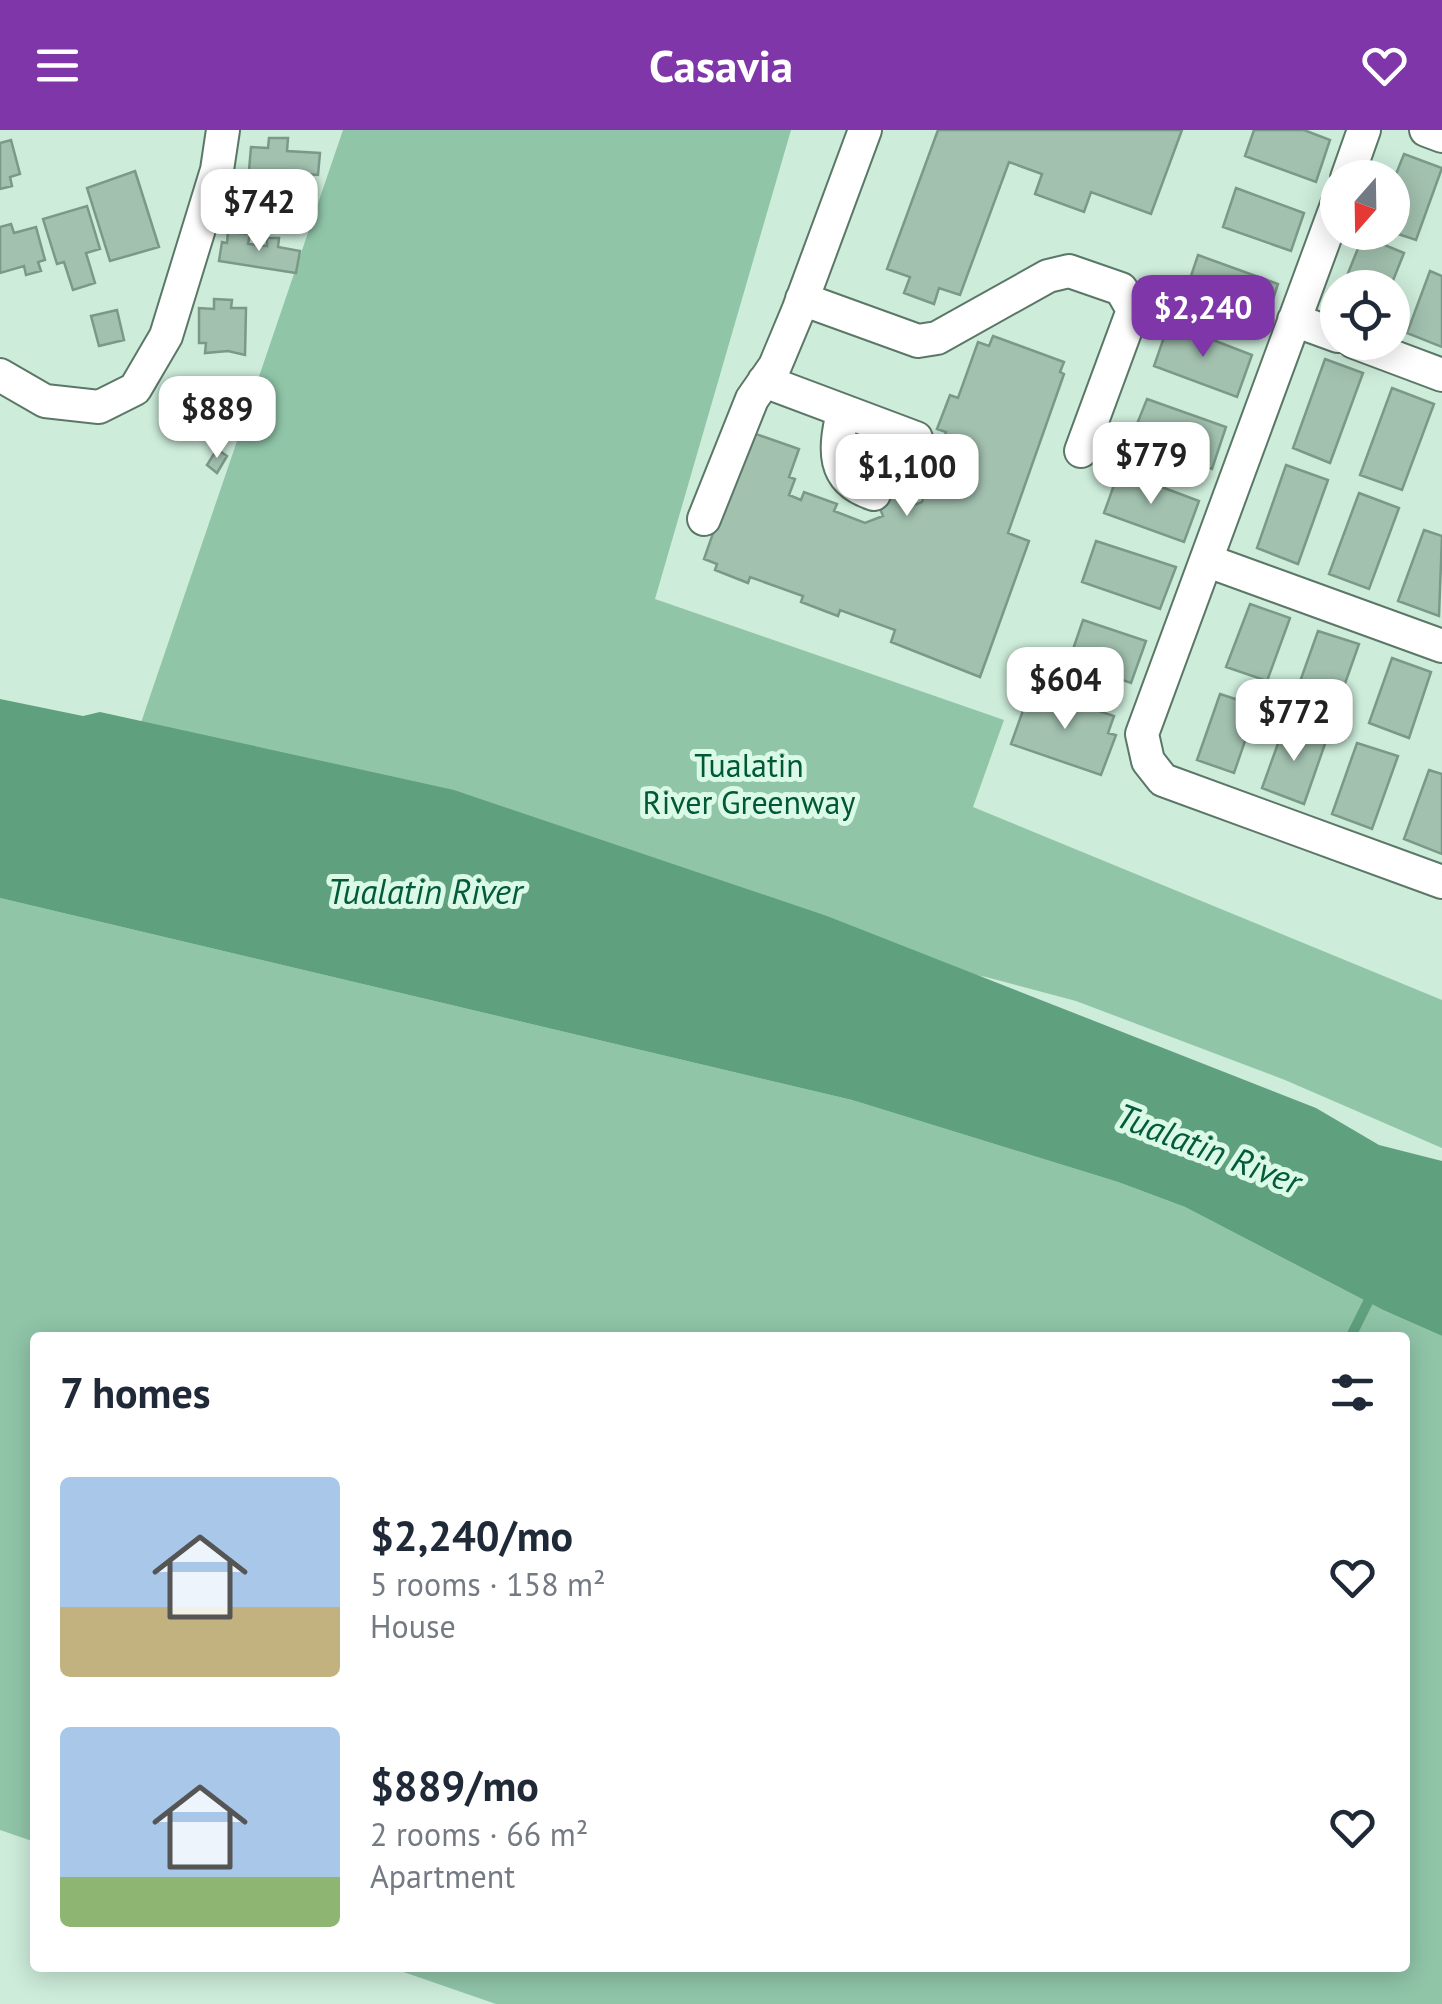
<!DOCTYPE html>
<html lang="en">
<head>
<meta charset="utf-8">
<style>
  :root { --surface:#fff; --page:#f2f2f3; --text:#1f2937; --muted:#747a83; --accent:#7e36a9 }
  body { margin:0; font-family:"PT Sans",sans-serif; background:var(--page); color:var(--text); height:100vh; display:flex; flex-direction:column; font-size:38px; white-space:nowrap }
  * { box-sizing:border-box; margin:0 }
  p { font-size:32px; color:var(--muted) }
  .icon { flex:none; width:55px; height:55px; fill:none; stroke:currentColor; stroke-width:2; stroke-linecap:round; stroke-linejoin:round }
  .map { position:relative; flex:1; overflow:hidden }
  .details { position:absolute; left:30px; top:1202px; width:1380px; height:640px; display:flex; flex-direction:column; background:var(--surface); border-radius:10px; box-shadow:0 5px 25px #0003 }
  .details>* { flex:none }
  .needle { width:65px; rotate:200deg }
  .buttons { position:absolute; left:1320px; top:30px; display:grid; gap:20px }
  .buttons a { display:grid; place-items:center; width:90px; height:90px; border-radius:50%; background:var(--surface); box-shadow:0 5px 25px #0003; font-size:50px }
  .price { position:absolute; translate:-50% -85px; padding:0 22px; border-radius:20px; background:#fff; color:#222; font-size:32px; line-height:65px; filter:drop-shadow(0 2px 5px #0008) }
  .price::after { content:''; position:absolute; left:50%; top:60px; width:30px; height:22px; margin-left:-15px; background:inherit; clip-path:polygon(0 0,100% 0,50% 100%) }
  .price.active { background:var(--accent); color:#fff }
  ul { padding:0; list-style:none }
  li { display:flex; align-items:center; gap:30px; height:250px; padding:0 30px }
  li span { display:grid; place-items:center; flex:none; width:280px; height:200px; border-radius:10px; color:#555 }
  li>.icon { margin-inline-start:auto }
  span .icon { width:120px; height:120px; fill:#fffc; stroke-width:1 }
  li b { font-size:42px }
  h2 { display:flex; justify-content:space-between; align-items:center; height:120px; padding:0 30px; font-size:42px }
  header { display:flex; justify-content:space-between; align-items:center; height:130px; padding:0 30px; background:var(--accent); color:#fff; font-size:45px; font-weight:700 }
  .map>svg:first-child { display:block }
</style>
</head>
<body>
<header><svg class="icon" aria-label="menu" viewBox="0 0 24 24"><path d="M4 6h16M4 12h16M4 18h16"/></svg>Casavia<svg class="icon" aria-label="heart" viewBox="0 0 24 24"><path d="M12 20l-8-8c-3-5 5-10 8-4 3-6 11-1 8 4z"/></svg></header>
<div class="map">
<svg width="1442" height="1874" viewBox="0 0 1442 1874">
  <rect width="100%" height="100%" fill="#cdecda"/>
  <!-- green -->
  <path fill="#90c5a8" d="M343,0H791L655,469L1004,590L973,677L1442,870V1018L1285,950L1076,871L986,847L917,834L130,625Z
    M0,768L852,970L1118,1052L1185,1077L1383,1180L1442,1206V1874H496L392,1838H1405V1208H35V1712L0,1700Z"/>
  <!-- water -->
  <path fill="#5fa17f" d="M0,569L83,586L100,582L454,660L827,786L1316,978L1379,1015L1442,1031V1206L1383,1180L1185,1077L1118,1052L852,970L0,768Z"/>
  <g fill="none" stroke-linecap="round" stroke-linejoin="round">
    <!-- stream -->
    <path stroke="#5fa17f" stroke-width="10" d="M1350,1208L1372,1164"/>
  </g>
  <!-- building -->
  <path fill="#a2c1af" stroke="#7b9988" stroke-width="2.5" d="M938,0H1182L1151,84L1091,62L1084,82L1035,64L1042,44L1009,32L960,165L939,158L934,174L904,163L910,147L887,139Z
    M1254,0H1304L1330,10L1316,52L1245,26Z
    M269,8H288L287,21L320,23L318,45L249,40L251,17L268,18Z
    M11,10L20,44L10,47L12,56L0,59V13Z
    M1404,24L1442,38L1416,110L1392,102V54Z
    M135,41L159,117L110,131L87,58Z
    M1236,58L1304,83L1291,121L1223,97Z
    M87,76L100,119L86,123L95,153L73,160L64,132L57,134L43,89Z
    M11,94L14,103L36,97L45,130L38,132L41,141L26,145L24,136L0,143V97Z
    M228,102L250,104L248,114L267,116V108H279L278,117L300,121L296,143L219,131L222,112L227,113Z
    M1363,106L1404,123L1390,158H1342Z
    M1198,125L1278,154L1265,193L1185,164Z
    M1430,141L1442,146V217L1407,203Z
    M214,169L232,170L231,178H246L245,225L228,221L205,223L206,213H199V178L214,179Z
    M117,180L124,210L99,216L91,186Z
    M1169,193L1252,225L1237,267L1154,236Z
    M993,206L1064,232L1060,242L1064,244L1008,403L1029,411L980,547L891,512L895,500L840,480L838,486L801,472L803,466L750,447L748,453L715,440L717,434L704,429L747,306L753,303L799,319L789,347L795,349L789,365L801,370L804,362L837,374L834,381L865,393L883,386L864,339L894,326L914,375L922,372L946,302L937,299L950,265L958,268L978,212L989,216Z
    M1325,229L1363,243L1330,333L1293,318Z
    M1392,258L1434,274L1402,360L1360,345Z
    M1147,269L1226,297L1212,339L1131,309Z
    M217,319L227,326L217,343L207,335Z
    M1286,335L1328,350L1298,434L1257,418Z
    M1119,341L1199,371L1184,412L1104,383Z
    M1359,363L1399,378L1369,459L1329,444Z
    M1424,400L1442,406L1439,486L1398,471Z
    M1096,411L1176,437L1160,479L1082,452Z
    M1250,474L1290,488L1267,551L1226,537Z
    M1083,490L1146,511L1131,553L1069,531Z
    M1318,501L1359,514L1337,576L1297,560Z
    M1392,528L1431,542L1409,608L1369,593Z
    M1031,558L1114,586L1108,603L1116,605L1101,645L1011,614Z
    M1220,564L1257,576L1234,643L1197,630Z
    M1285,594L1326,611L1304,674L1262,658Z
    M1357,613L1398,626L1372,699L1332,684Z
    M1429,640L1442,644V724L1404,709Z"/>
  <g fill="none" stroke-linecap="round" stroke-linejoin="round">
    <defs>
      <path id="minor" d="M1426,0L1442,6
        M1347,48L1364,0
        M1338,72L1142,604L1148,631L1163,650L1442,752
        M802,169L918,211L937,208L1048,146L1069,141L1121,159L1133,180L1081,321
        M1294,190L1338,206
        M1354,212L1442,245
        M0,245L45,271L99,277L135,259L166,206L217,40L223,0
        M764,251L916,308C921,327 920,338 904,352
        M843,281C835,319 830,350 874,364
        M704,389L752,269L775,236L798,181L865,0
        M1208,431L1442,516"/>
    </defs>
    <!-- minor casing -->
    <use href="#minor" stroke="#5b7767" stroke-width="36"/>
    <!-- minor -->
    <use href="#minor" stroke="#fff" stroke-width="32"/>
  </g>
  <g text-anchor="middle" dominant-baseline="central" stroke-width="10" stroke-linejoin="round" paint-order="stroke">
    <!-- park labels -->
    <g font-size="32" fill="#005837" stroke="#dafae7">
      <text x="749" y="635">Tualatin<tspan x="749" dy="37">River Greenway</tspan></text>
    </g>
    <!-- water labels -->
    <g font-size="35" font-style="italic" fill="#045b3b" stroke="#dafae7">
      <text x="425" y="761">Tualatin River</text>
      <text transform="translate(1209 1018) rotate(21)">Tualatin River</text>
    </g>
  </g>
</svg>
<div class="buttons">
<a><svg class="needle" viewBox="-14 -14 28 28"><path d="M0-13l5 13h-10z" fill="#e53935"/><path d="M0 13l5-13h-10z" fill="#747a83"/></svg></a>
<a><svg class="icon" aria-label="locate" viewBox="0 0 24 24"><circle cx="12" cy="12" r="6"/><path d="M12 2v4M12 18v4M2 12h4M18 12h4"/></svg></a>
</div>
<b class="price" style="left:259px;top:124px">$742</b>
<b class="price active" style="left:1203px;top:230px">$2,240</b>
<b class="price" style="left:217px;top:331px">$889</b>
<b class="price" style="left:1151px;top:377px">$779</b>
<b class="price" style="left:907px;top:389px">$1,100</b>
<b class="price" style="left:1065px;top:602px">$604</b>
<b class="price" style="left:1294px;top:634px">$772</b>
<section class="details">
<h2>7 homes<svg class="icon" aria-label="filters" viewBox="0 0 24 24"><path d="M4 7h16M4 17h16"/><circle cx="9" cy="7" r="2"/><circle cx="15" cy="17" r="2"/></svg></h2>
<ul>
<li><span style="background:linear-gradient(#a9c7e8 65%,#c2b280 0)"><svg class="icon" aria-label="home" viewBox="0 0 24 24"><path d="M3 11l9-7 9 7M6 9v11h12V9"/></svg></span><div><b>$2,240/mo</b><p>5 rooms · 158 m²</p><p>House</p></div><svg class="icon" aria-label="heart" viewBox="0 0 24 24"><path d="M12 20l-8-8c-3-5 5-10 8-4 3-6 11-1 8 4z"/></svg></li>
<li><span style="background:linear-gradient(#a9c7e8 75%,#8fb573 0)"><svg class="icon" aria-label="home" viewBox="0 0 24 24"><path d="M3 11l9-7 9 7M6 9v11h12V9"/></svg></span><div><b>$889/mo</b><p>2 rooms · 66 m²</p><p>Apartment</p></div><svg class="icon" aria-label="heart" viewBox="0 0 24 24"><path d="M12 20l-8-8c-3-5 5-10 8-4 3-6 11-1 8 4z"/></svg></li>
</ul>
</section>
</div>
</body>
</html>
